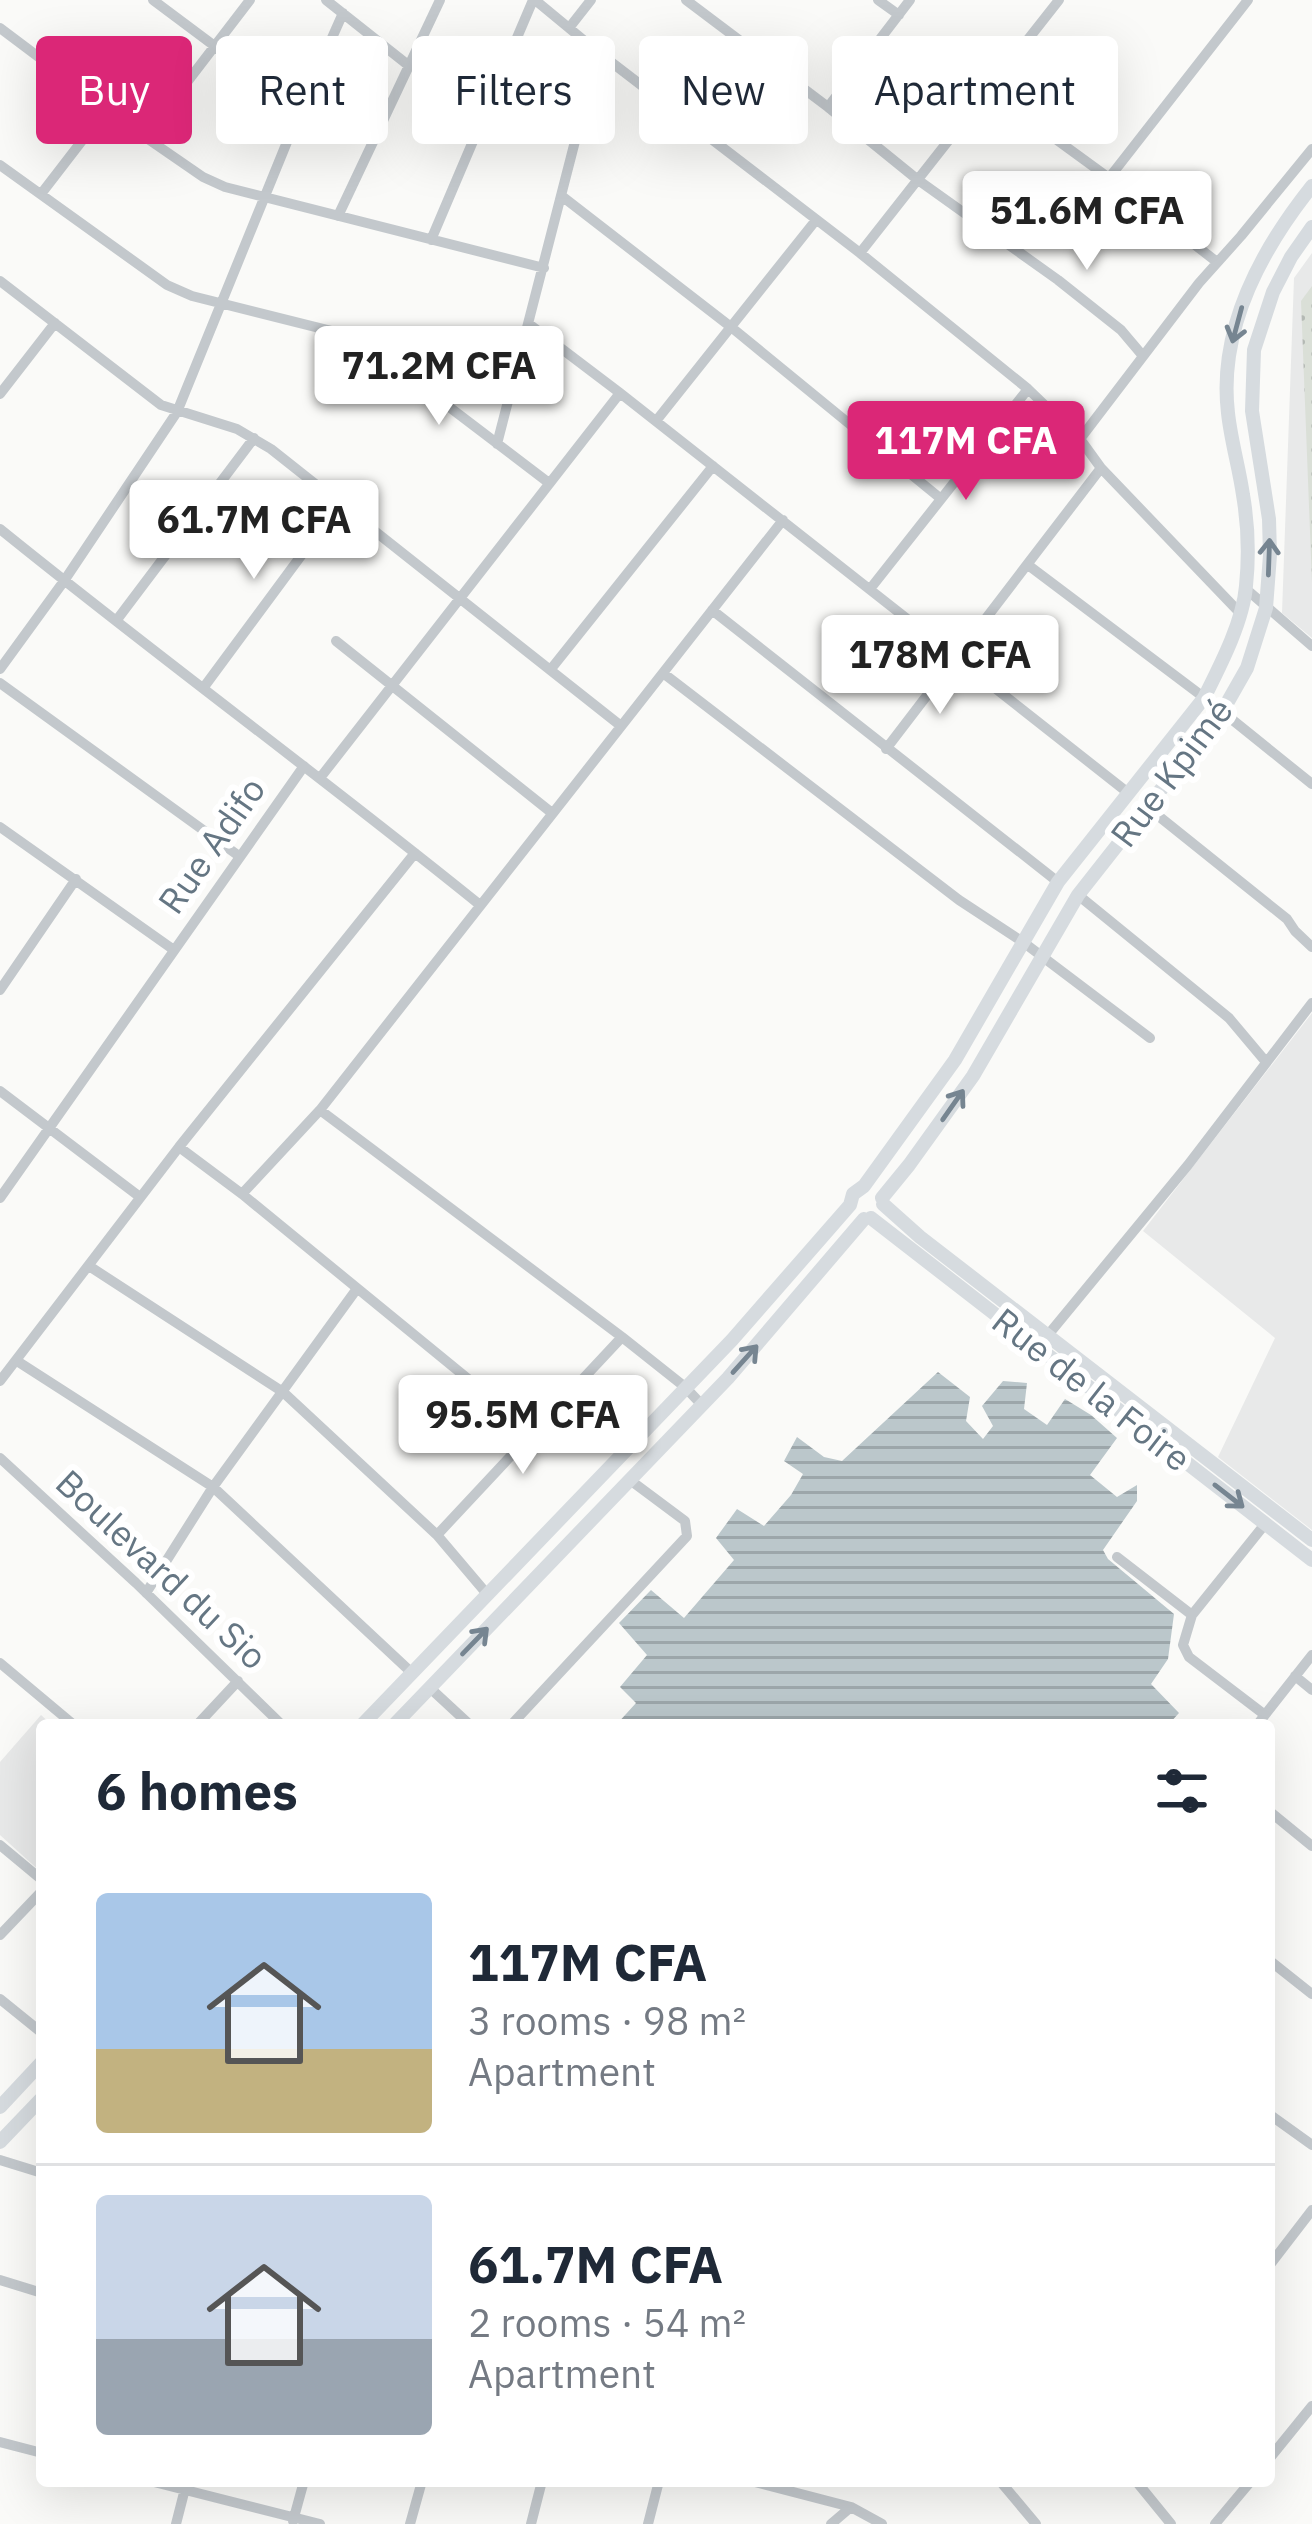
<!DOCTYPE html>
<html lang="en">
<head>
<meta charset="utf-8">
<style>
  :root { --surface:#fff; --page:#f6f6f7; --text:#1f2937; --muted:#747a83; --line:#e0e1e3; --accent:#db2777 }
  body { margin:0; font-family:"IBM Plex Sans",sans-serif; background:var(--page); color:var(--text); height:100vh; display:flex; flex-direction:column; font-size:45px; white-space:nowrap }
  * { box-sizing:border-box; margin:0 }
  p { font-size:39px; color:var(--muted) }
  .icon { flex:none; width:66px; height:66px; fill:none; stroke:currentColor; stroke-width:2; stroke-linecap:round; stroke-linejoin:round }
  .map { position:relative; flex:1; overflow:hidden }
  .drawer { position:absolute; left:36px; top:1719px; width:1239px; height:768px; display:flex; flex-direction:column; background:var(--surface); border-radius:12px; box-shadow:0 12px 48px #0002 }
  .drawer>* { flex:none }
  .top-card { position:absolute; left:36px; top:36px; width:1242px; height:108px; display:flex; gap:24px }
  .price { position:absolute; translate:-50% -102px; padding:0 27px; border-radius:12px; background:#fff; color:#222; font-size:39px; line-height:78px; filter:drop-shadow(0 3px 6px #0008) }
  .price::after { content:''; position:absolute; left:50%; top:72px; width:36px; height:27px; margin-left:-18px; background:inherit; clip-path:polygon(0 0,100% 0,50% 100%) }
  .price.on { background:var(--accent); color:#fff }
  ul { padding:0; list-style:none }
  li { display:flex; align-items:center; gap:36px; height:300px; padding:0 60px }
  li+li { border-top:3px solid var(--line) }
  li span { display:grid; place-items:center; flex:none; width:336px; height:240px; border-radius:12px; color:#555 }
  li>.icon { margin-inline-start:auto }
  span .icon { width:144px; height:144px; fill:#fffc; stroke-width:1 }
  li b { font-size:51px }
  h2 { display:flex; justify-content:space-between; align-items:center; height:144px; padding:0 60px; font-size:51px }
  .pill { padding:0 42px; border-radius:12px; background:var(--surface); box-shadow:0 12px 48px #0002; font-size:42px; line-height:108px }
  .pill.on { background:var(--accent); color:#fff }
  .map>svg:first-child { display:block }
</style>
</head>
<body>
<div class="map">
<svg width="1312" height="2524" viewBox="0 0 1312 2524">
  <defs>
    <pattern id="grass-dots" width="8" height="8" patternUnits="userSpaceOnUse" patternTransform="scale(3)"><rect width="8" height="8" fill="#dadfd7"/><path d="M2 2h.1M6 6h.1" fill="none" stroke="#b4b9b4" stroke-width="1.8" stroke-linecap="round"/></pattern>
    <pattern id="water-rules" width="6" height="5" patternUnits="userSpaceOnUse" patternTransform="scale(3)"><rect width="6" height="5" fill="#bbc7cb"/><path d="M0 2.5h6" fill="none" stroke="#9ca6aa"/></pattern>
  </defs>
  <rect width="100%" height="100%" fill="#fafaf8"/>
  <!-- built -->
  <path fill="#e8e9e9" d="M1312,253V638L1282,613L1294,278Z
    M1312,1013V1530L1218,1457L1275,1338L1143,1231Z
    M41,1715L52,1725H42V1873L0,1835V1762Z"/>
  <!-- grass -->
  <path fill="url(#grass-dots)" d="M1312,286V583L1301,301Z"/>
  <!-- water -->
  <path fill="url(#water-rules)" d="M938,1372L970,1397L966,1421L983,1439L993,1426L982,1406L1003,1381L1027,1383L1024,1409L1047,1425L1065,1399L1091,1415L1117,1438L1090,1475L1117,1497L1137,1485V1501L1103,1550L1108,1559L1174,1614L1168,1659L1151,1684L1179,1713L1168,1725H616L636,1703L620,1687L647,1655L619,1623L651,1590L684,1618L734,1560L716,1538L737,1509L764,1526L791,1495L803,1474L784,1461L797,1437L824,1457L842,1461Z"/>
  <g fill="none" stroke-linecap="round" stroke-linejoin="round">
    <!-- minor -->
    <path stroke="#c3c8cc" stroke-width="10" d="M153,0L300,110
      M326,0L408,65
      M535,0L598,52L860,253L1028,389L1080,439L1101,468L1240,613
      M686,0L828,107L918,180L1058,280L1121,330L1143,356
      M878,0L899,15
      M0,28L145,137L203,177L225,187L544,268
      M569,28L591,0
      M987,89L1109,178L1217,262
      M828,107L910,0
      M145,137L250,0
      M0,165L167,285L192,296L515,377
      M1109,178L1248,0
      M41,194L108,107
      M563,197L731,327L940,498
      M338,216L440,0
      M431,240L533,0
      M860,253L1059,0
      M0,281L161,405L237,429L271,449L621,726
      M529,324L620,393L1127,792
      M365,343L549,483
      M0,394L55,323
      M656,421L816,220
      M1080,439L1199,283L1241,236L1312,149
      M497,444L598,52
      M0,529C158,657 322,777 480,905
      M1028,565L1214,705L1312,784
      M870,589L1028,389
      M1246,589L1312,646
      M712,610L1058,882
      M116,621L254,438
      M336,641L552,813
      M0,669L64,581L177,412L300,110L343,13
      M551,669L713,466
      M663,673L959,900L1023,942L1150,1038
      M0,683L239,856
      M204,687L340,503
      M886,749L1101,468
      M320,778L620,393
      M1146,806L1287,919L1295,931L1312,947
      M0,827L174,950
      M1078,895L1229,1018L1266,1062
      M0,990L76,879
      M0,1091L140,1197
      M320,1110L622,1337L685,1387L701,1404
      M179,1147L242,1194L533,1432
      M242,1194L320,1110L783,520
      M0,1198L304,766
      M89,1266L283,1392L437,1535L487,1594
      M1048,1335L1188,1165L1312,1003
      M17,1361L213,1487L412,1673
      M0,1381L179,1147L415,853
      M0,1458L136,1583L282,1725
      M437,1535L622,1337
      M1117,1557L1192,1615
      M146,1593L213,1487L356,1290
      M0,1663L74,1725
      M1295,1676L1312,1690
      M430,1688L470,1725
      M1265,1715L1189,1657L1183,1645L1192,1615L1265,1524
      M197,1725L238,1681
      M511,1725L687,1536L685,1521L630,1480
      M1257,1725L1312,1655
      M1269,1811L1312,1846
      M0,1845L42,1880
      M0,1935L42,1891
      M1269,1960L1312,1994
      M0,1999L42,2033
      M1269,2114L1312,2145
      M0,2160L42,2173
      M1269,2266L1312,2210
      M0,2280L42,2293
      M0,2442L42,2453
      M1269,2459L1312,2406
      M150,2481L320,2524
      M751,2481L851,2507L882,2524
      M1000,2481L1036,2524
      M1136,2481L1171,2524
      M293,2521L304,2481
      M176,2524L187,2481
      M410,2524L422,2481
      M531,2524L542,2481
      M648,2524L659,2481
      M831,2524L851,2507
      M1215,2524L1251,2481"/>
    <!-- major -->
    <path stroke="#d6dbdf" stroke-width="14" d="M882,1198L909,1165L973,1076L1078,895L1222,712L1247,668L1266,608L1270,555L1269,519L1252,411L1254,350L1273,292L1291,257L1312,227
      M883,1204L920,1237L1312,1540
      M871,1218L1312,1560
      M362,1725L732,1340L850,1205L853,1194L864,1186L955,1060L1058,882L1204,698C1220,666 1243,622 1246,586C1249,557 1248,524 1243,495C1239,467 1231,441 1228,413C1218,329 1261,250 1312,186
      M394,1725L728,1378L864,1219
      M0,2107L42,2062
      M0,2142L42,2098"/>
  </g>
  <!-- one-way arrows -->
  <defs><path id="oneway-shaft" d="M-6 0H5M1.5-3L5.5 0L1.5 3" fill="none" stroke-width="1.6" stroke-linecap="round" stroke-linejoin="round" transform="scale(3)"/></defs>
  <g stroke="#768591">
    <use href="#oneway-shaft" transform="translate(1237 325) rotate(105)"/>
    <use href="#oneway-shaft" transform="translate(1269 557) rotate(-88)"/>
    <use href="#oneway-shaft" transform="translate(953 1105) rotate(-55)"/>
    <use href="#oneway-shaft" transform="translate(745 1359) rotate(-48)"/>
    <use href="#oneway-shaft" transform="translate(1229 1496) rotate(38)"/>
    <use href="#oneway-shaft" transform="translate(475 1641) rotate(-46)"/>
  </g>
  <g text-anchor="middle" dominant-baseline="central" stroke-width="12" stroke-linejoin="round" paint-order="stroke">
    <!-- street labels -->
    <g font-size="36" fill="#657683" stroke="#fff">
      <text transform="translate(1171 772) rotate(-53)">Rue Kpimé</text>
      <text transform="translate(211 845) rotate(-55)">Rue Adifo</text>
      <text transform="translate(1092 1389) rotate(38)">Rue de la Foire</text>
      <text transform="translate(162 1569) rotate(43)">Boulevard du Sio</text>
    </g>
  </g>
</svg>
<b class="price" style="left:1087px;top:273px">51.6M CFA</b>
<b class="price" style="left:439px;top:428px">71.2M CFA</b>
<b class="price on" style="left:966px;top:503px">117M CFA</b>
<b class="price" style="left:254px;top:582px">61.7M CFA</b>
<b class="price" style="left:940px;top:717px">178M CFA</b>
<b class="price" style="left:523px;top:1477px">95.5M CFA</b>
<div class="top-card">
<a class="pill on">Buy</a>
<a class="pill">Rent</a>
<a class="pill">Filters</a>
<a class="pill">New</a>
<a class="pill">Apartment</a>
</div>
<section class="drawer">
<h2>6 homes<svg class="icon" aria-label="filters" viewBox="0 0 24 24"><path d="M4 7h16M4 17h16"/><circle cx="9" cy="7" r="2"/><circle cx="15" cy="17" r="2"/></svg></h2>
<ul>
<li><span style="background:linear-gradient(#a9c7e8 65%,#c2b280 0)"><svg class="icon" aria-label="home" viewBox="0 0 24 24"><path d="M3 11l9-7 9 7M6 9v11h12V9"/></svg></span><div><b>117M CFA</b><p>3 rooms · 98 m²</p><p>Apartment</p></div></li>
<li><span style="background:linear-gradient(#c9d6e8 60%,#9aa5b1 0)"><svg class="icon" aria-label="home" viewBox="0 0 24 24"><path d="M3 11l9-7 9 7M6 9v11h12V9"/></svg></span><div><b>61.7M CFA</b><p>2 rooms · 54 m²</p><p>Apartment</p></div></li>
</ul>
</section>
</div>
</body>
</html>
